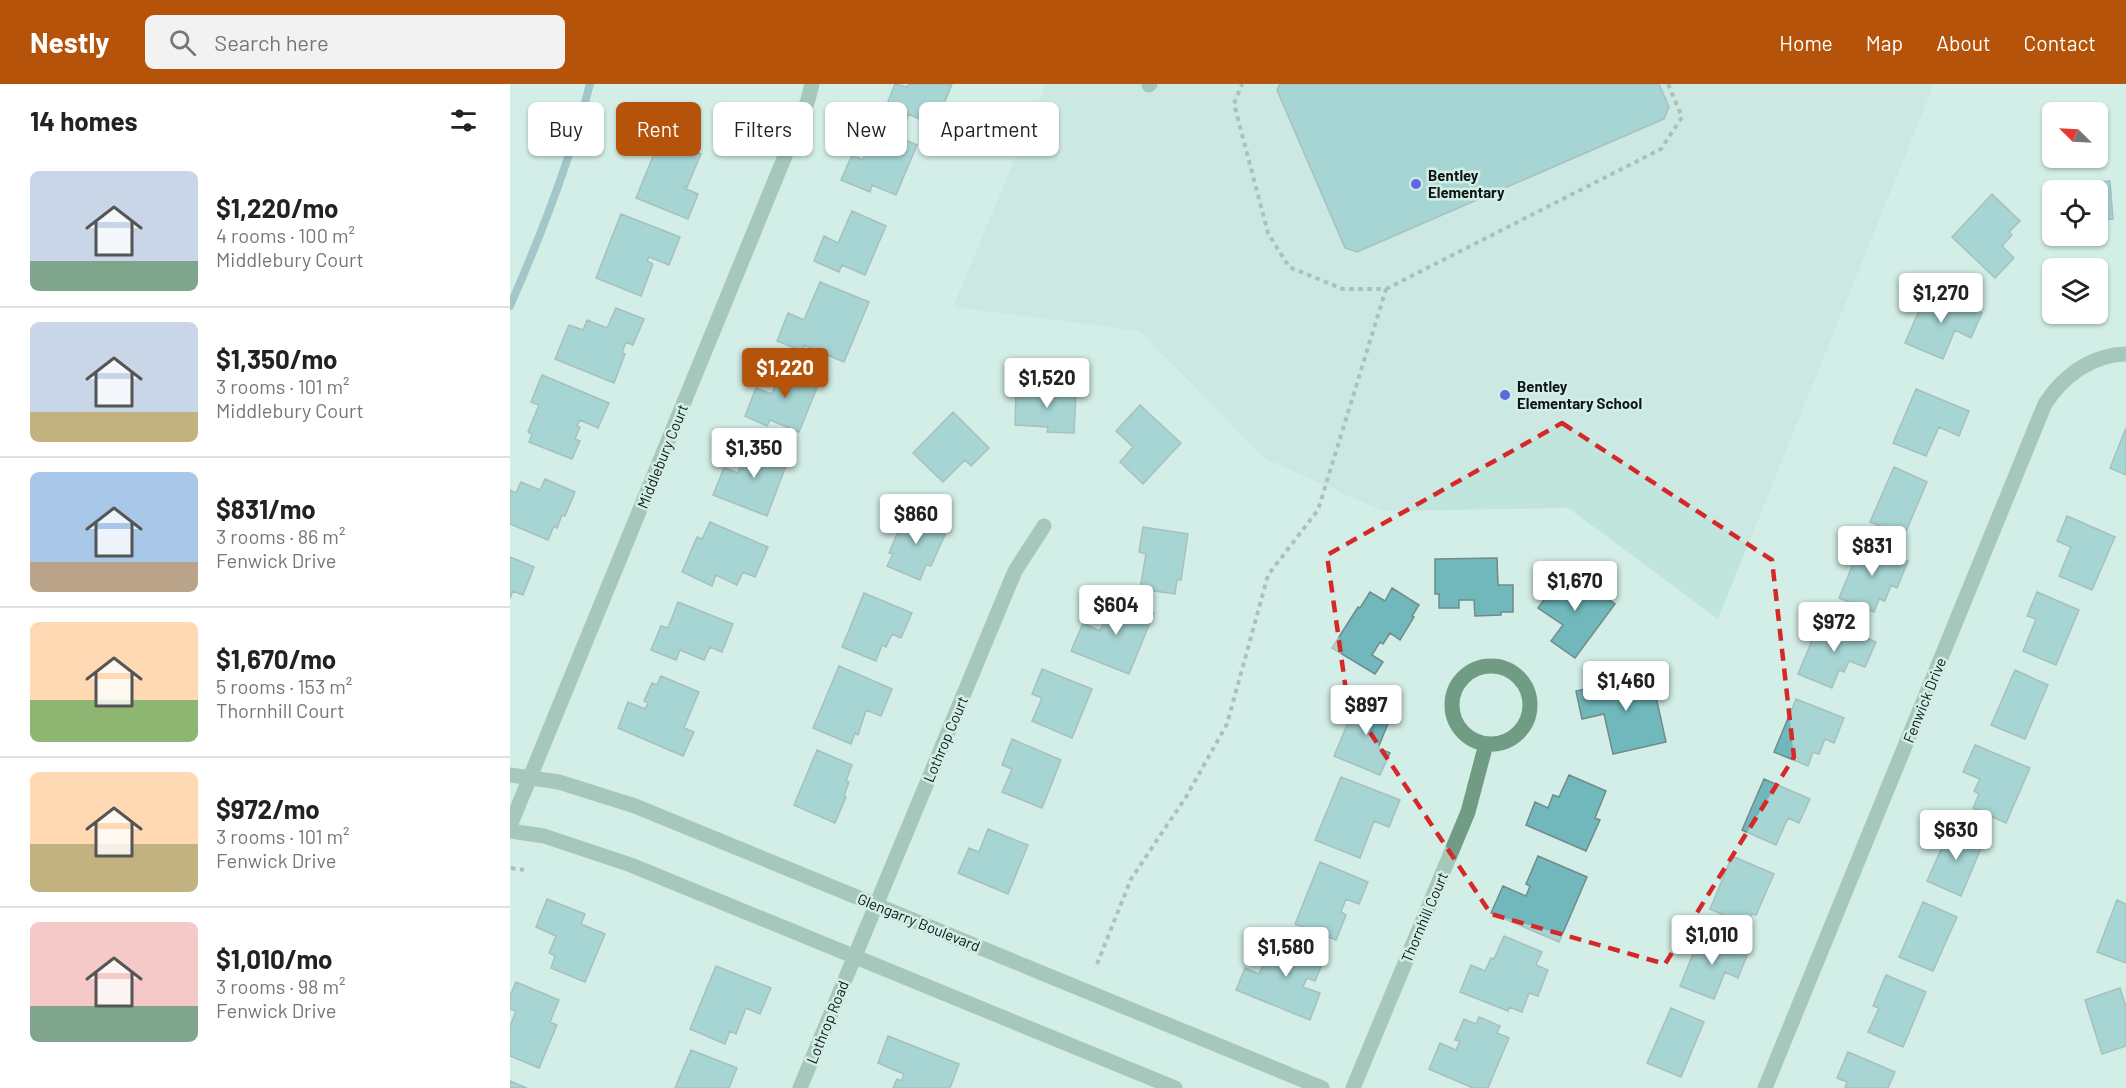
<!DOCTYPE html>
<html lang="en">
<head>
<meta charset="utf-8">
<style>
  :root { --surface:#fff; --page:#f2f2f2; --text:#222; --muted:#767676; --line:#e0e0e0; --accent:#b45309 }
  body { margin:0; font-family:Barlow,sans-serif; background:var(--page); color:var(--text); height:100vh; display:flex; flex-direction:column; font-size:22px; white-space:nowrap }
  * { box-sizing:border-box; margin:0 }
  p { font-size:20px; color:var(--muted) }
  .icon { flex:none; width:33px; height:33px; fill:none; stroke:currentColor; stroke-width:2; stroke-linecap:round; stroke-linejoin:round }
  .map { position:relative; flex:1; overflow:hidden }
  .panel { display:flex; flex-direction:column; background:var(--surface); width:510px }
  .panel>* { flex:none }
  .banner { position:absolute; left:18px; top:18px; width:570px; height:54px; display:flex; gap:12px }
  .needle { width:39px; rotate:294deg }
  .tools { position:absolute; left:1532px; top:18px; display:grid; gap:12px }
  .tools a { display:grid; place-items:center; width:66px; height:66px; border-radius:9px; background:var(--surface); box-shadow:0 2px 4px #0004; font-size:30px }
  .price { position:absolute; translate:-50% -51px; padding:0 14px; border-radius:6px; background:#fff; color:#222; font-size:20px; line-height:39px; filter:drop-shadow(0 2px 3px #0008) }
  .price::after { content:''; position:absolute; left:50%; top:36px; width:18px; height:14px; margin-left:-9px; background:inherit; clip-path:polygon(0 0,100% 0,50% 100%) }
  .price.selected { background:var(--accent); color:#fff }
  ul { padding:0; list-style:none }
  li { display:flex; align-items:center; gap:18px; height:150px; padding:0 30px }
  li+li { border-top:2px solid var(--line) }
  li span { display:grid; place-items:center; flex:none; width:168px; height:120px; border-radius:9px; color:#555 }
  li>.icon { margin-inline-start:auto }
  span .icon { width:72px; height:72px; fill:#fffc; stroke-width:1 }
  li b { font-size:26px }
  h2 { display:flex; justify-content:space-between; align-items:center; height:72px; padding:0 30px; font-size:26px }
  .tag { padding:0 21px; border-radius:9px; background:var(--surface); box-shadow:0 2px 4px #0004; font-size:21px; line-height:54px }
  .tag.selected { background:var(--accent); color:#fff }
  header { display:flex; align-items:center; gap:36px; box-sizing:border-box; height:84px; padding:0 30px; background:var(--accent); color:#fff }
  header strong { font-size:28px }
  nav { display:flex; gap:33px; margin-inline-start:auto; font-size:21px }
  .search { width:420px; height:54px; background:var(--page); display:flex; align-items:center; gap:15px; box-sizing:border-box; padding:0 21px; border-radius:9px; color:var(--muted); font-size:22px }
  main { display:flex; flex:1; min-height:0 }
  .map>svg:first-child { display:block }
</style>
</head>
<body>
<header>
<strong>Nestly</strong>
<div class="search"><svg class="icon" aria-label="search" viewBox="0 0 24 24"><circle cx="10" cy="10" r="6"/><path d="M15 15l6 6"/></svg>Search here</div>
<nav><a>Home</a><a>Map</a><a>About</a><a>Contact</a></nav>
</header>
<main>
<section class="panel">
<h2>14 homes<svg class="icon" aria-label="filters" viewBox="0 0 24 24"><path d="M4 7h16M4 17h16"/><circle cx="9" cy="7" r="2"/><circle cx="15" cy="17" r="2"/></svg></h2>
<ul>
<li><span style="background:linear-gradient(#c9d6e8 75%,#7fa58c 0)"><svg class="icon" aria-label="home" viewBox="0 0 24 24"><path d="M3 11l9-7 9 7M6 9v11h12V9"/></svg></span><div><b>$1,220/mo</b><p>4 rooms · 100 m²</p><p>Middlebury Court</p></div></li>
<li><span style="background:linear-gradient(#c9d6e8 75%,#c2b280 0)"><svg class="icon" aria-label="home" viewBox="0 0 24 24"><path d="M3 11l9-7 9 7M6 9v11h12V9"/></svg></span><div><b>$1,350/mo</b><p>3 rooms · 101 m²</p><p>Middlebury Court</p></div></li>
<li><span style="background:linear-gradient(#a9c7e8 75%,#b9a48a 0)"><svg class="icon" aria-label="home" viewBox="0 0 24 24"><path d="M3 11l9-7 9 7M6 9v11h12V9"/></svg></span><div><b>$831/mo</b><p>3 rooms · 86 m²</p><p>Fenwick Drive</p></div></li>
<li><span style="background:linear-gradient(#ffd9b3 65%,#8fb573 0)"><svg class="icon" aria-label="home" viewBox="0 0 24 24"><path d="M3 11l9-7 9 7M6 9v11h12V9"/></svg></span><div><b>$1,670/mo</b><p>5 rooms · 153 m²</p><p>Thornhill Court</p></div></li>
<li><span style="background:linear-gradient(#ffd9b3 60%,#c2b280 0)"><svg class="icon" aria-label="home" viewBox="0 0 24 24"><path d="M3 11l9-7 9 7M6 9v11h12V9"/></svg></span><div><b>$972/mo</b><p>3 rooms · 101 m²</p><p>Fenwick Drive</p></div></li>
<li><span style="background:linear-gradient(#f6c9c9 70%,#7fa58c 0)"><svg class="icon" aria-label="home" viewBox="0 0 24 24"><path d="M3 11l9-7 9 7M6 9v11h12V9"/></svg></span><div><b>$1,010/mo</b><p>3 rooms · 98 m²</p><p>Fenwick Drive</p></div></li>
</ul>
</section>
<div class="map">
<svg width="1616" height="1004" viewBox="0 0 1616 1004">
  <rect width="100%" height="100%" fill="#d3ede7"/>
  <!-- built -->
  <path fill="#c0e5dc" d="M536,0H1424L1208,535L1058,424L873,427L754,374L630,247L443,223Z"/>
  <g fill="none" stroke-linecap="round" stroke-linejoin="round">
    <!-- stream -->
    <path stroke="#6697a4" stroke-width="8" d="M0,222C32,149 60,77 80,0"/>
  </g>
  <!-- building -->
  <path fill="#70b8bb" stroke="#718b8c" stroke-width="1.5" d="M385,0L397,3L399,0H442L433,22L429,21L421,40L398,30L397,35L375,25Z
    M770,0H1149L1159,23L1154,35L847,168L835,164L767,6Z
    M372,46L407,61L386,111L362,101L360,108L331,96L342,71L353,76L358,62L364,64Z
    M154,55L191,70L177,103L175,102L174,104L188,110L178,135L126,114L146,65L150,67Z
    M1600,97L1603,135L1592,136L1593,148L1587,149V106H1544L1543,102Z
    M1482,110L1510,137L1499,148L1502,151L1492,162L1504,174L1485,194L1442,153Z
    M342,127L376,142L355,191L332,181L329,188L304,177L314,152L328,159Z
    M111,130L170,153L159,181L139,173L137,177L143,180L131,212L86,194Z
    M310,198L359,218L334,278L294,261L292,267L267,257L278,229L294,236Z
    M1418,206L1472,229L1461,254L1445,246L1433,275L1395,259Z
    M106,224L134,235L123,261L116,258L112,269L115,270L104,299L45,275L59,241L73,246L77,236L97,244Z
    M274,279L311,294L289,348L260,336L257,342L235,332L246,304L262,310Z
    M32,291L99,319L88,344L70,336L67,342L70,343L65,355L70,357L62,375L19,358L22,350L18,348L29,321L21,318Z
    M520,303L566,306L564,349L537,348L538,343L505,341L506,307L519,308Z
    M1406,305L1459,327L1449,352L1429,343L1416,372L1383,359Z
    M630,321L671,359L633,400L610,378L623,363L606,347Z
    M443,328L479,364L461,382L455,376L433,398L403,369Z
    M1616,344V391L1600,384Z
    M241,356L280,371L257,432L203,411L214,384L228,389Z
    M1384,383L1417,398L1394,452L1360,438Z
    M35,395L65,408L55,432L52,431L47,444L44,442L38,456L0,440V406L6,409L11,398L30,406Z
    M397,426L438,444L421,482L416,481L410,496L377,482L383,470L379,469Z
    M1557,432L1605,453L1582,506L1549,492L1561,463L1547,457Z
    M200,438L258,463L245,493L233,488L227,501L206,491L202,502L172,488L187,453L192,455Z
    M633,443L678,450L671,496H667L665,510L630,505L636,470L629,468Z
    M1352,458L1398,477L1387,504L1381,501L1375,517L1369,515L1364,528L1329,514Z
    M0,473L24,483L13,511L3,507L0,514Z
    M987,474L988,501H1003V528H991V531L965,532L964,516H949V524H929V510H925V475Z
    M1056,485L1105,520L1065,574L1041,557L1053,541L1028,524Z
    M882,504L909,521L902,532L904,533L890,556L880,549L873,560L870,558L862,571L873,578L865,590L822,564L848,523L850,524L860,508L875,517Z
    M1527,508L1569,526L1546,581L1513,567L1526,535L1517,532Z
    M354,509L402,529L391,554L382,550L376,563L372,561L366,577L332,563Z
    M604,512L644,529L619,590L561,567L573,539L590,547Z
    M168,518L223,540L212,568L200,563L194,576L170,566L166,576L141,566L151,542L158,544Z
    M1311,535L1366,558L1355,583L1339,577L1334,588L1329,586L1322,604L1288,590Z
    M329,582L382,605L371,632L356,626L348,651L345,649L341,660L303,644Z
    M532,585L582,605L562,654L522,637L532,614L522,610Z
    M1505,586L1538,601L1515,655L1481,641Z
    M1141,590L1156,658L1103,670L1094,630L1072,635L1066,607Z
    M151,592L189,608L174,644L184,648L173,672L108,644L118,618L135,625L138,619L134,617L142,599L147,601Z
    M850,610L884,625L868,664L880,669L870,691L824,672Z
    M1286,615L1334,634L1324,659L1315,655L1309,670L1303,668L1298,682L1264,668Z
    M502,655L551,676L532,724L492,708L502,685L492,681Z
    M1465,661L1520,684L1496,739L1463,724L1469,710L1464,707L1470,695L1453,688Z
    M307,666L342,681L336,697L339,698L334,712L336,713L325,739L284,721Z
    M1059,691L1096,707L1085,734L1090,736L1076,767L1016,741L1025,718L1038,724L1043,711L1049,713Z
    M831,693L890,716L879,743L864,737L850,774L805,756Z
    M1254,695L1300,715L1289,739L1278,734L1266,761L1232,746Z
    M1441,743L1474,757L1451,812L1417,797Z
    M478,745L518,761L498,810L448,789L459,764L469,768Z
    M1028,772L1077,793L1049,858L981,829L993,802L1016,812L1020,802L1016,800Z
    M1222,772L1264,790L1246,831L1242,830L1237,841L1200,825Z
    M810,778L858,798L849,820L836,815L831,828L836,831L826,856L785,840Z
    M37,815L75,830L71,840L95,850L75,898L41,884L45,872L39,869L46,852L26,843Z
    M1607,816L1616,820V879L1587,868Z
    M1413,818L1447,833L1423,887L1389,873Z
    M766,850L816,871L805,897L797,894L793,903L810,909L800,936L726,906L735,884L749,890Z
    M1191,850L1238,869L1228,894L1215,888L1204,915L1170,902Z
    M994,852L1032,868L1026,881L1038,886L1028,912L1019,909L1012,928L999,923L998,927L950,908L961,881L975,887L981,874L984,875Z
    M206,882L261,904L250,930L236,924L226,950L220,947L215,960L180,945Z
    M1376,891L1416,908L1393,963L1358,948L1369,924L1363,922Z
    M6,898L49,916L40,938L47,941L29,984L0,972V942L6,927L0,925V912Z
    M1610,904L1616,923V962L1592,970L1575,916Z
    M1161,924L1194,938L1171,993L1137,979Z
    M969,933L990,942L987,949L999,954L978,1004H963L919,985L930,959L946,966L950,957L945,956L954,935L966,940Z
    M378,952L449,980L440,1004H383L387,995L391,997L394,990L368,979Z
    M181,966L227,984L219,1004H165Z
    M1338,968L1385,988L1378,1004H1335L1337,998L1327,994Z
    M0,997L17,1004H0Z"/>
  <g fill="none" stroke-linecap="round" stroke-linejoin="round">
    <!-- path -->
    <path stroke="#7a8c88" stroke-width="4" stroke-dasharray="4.5 4.5" stroke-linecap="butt" d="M876,205L1151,65L1172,33L1158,0
      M1,784L14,786
      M587,880L621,795L676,713L717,640L758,491L808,426L876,205H833L779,183L758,149L724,20L732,0"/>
    <!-- minor -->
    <path stroke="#709c84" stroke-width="15" d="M639,1L640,0
      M942 621a39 39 0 1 1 78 0a39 39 0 1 1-78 0Z
      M0,691L49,698L125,722L812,1004
      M0,742L298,16L302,0
      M0,747L34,752L121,781L665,1004
      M290,1004L505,487L534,442
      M843,1004L958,728L976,660
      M1255,1004L1535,320C1553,292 1581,271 1616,270"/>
  </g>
  <!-- marked area -->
  <path d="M0 0H1616V1004H0ZM1052,339L1262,476L1284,673L1155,880L981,830L837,614L817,471Z" fill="#d3ede7" fill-opacity=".55" fill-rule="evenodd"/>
  <path fill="none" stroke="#d62828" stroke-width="4.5" stroke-dasharray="12 8" stroke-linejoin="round" d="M1052,339L1262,476L1284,673L1155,880L981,830L837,614L817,471Z"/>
  <!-- markers -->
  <g fill="#5e69e1" stroke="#d3ede7" stroke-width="2">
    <circle cx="906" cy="100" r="6"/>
    <circle cx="995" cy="311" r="6"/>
  </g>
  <g text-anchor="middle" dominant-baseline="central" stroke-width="5" stroke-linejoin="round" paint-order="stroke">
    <!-- poi labels -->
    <g font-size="15" font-weight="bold" fill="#0e1715" stroke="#d3ede7" text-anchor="start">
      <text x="918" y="91">Bentley<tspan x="918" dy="17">Elementary</tspan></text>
      <text x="1007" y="302">Bentley<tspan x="1007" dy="17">Elementary School</tspan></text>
    </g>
    <!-- street labels -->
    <g font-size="15" fill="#0e1715" stroke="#d3ede7">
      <text transform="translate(152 372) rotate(-68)">Middlebury Court</text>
      <text transform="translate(1414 616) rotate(-68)">Fenwick Drive</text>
      <text transform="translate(435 655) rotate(-67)">Lothrop Court</text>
      <text transform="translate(914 833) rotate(-67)">Thornhill Court</text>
      <text transform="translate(409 838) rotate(22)">Glengarry Boulevard</text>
      <text transform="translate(317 938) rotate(-68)">Lothrop Road</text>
    </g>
  </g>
</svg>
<div class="tools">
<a><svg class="needle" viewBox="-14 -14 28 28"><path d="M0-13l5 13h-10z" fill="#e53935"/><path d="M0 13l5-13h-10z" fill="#767676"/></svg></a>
<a><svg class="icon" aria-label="locate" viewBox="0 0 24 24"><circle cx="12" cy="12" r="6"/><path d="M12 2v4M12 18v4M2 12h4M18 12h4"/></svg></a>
<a><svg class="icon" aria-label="layers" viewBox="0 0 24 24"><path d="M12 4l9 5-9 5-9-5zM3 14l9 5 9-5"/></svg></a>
</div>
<b class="price" style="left:1431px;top:240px">$1,270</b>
<b class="price selected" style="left:275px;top:315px">$1,220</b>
<b class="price" style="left:537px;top:325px">$1,520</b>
<b class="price" style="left:244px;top:395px">$1,350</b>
<b class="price" style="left:406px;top:461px">$860</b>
<b class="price" style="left:1362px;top:493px">$831</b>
<b class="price" style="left:1065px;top:528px">$1,670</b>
<b class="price" style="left:606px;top:552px">$604</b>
<b class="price" style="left:1324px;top:569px">$972</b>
<b class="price" style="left:1116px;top:628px">$1,460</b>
<b class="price" style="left:856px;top:652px">$897</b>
<b class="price" style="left:1446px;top:777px">$630</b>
<b class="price" style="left:1202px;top:882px">$1,010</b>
<b class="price" style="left:776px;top:894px">$1,580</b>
<div class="banner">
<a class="tag">Buy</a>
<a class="tag selected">Rent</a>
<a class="tag">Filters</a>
<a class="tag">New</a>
<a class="tag">Apartment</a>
</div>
</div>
</main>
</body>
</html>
